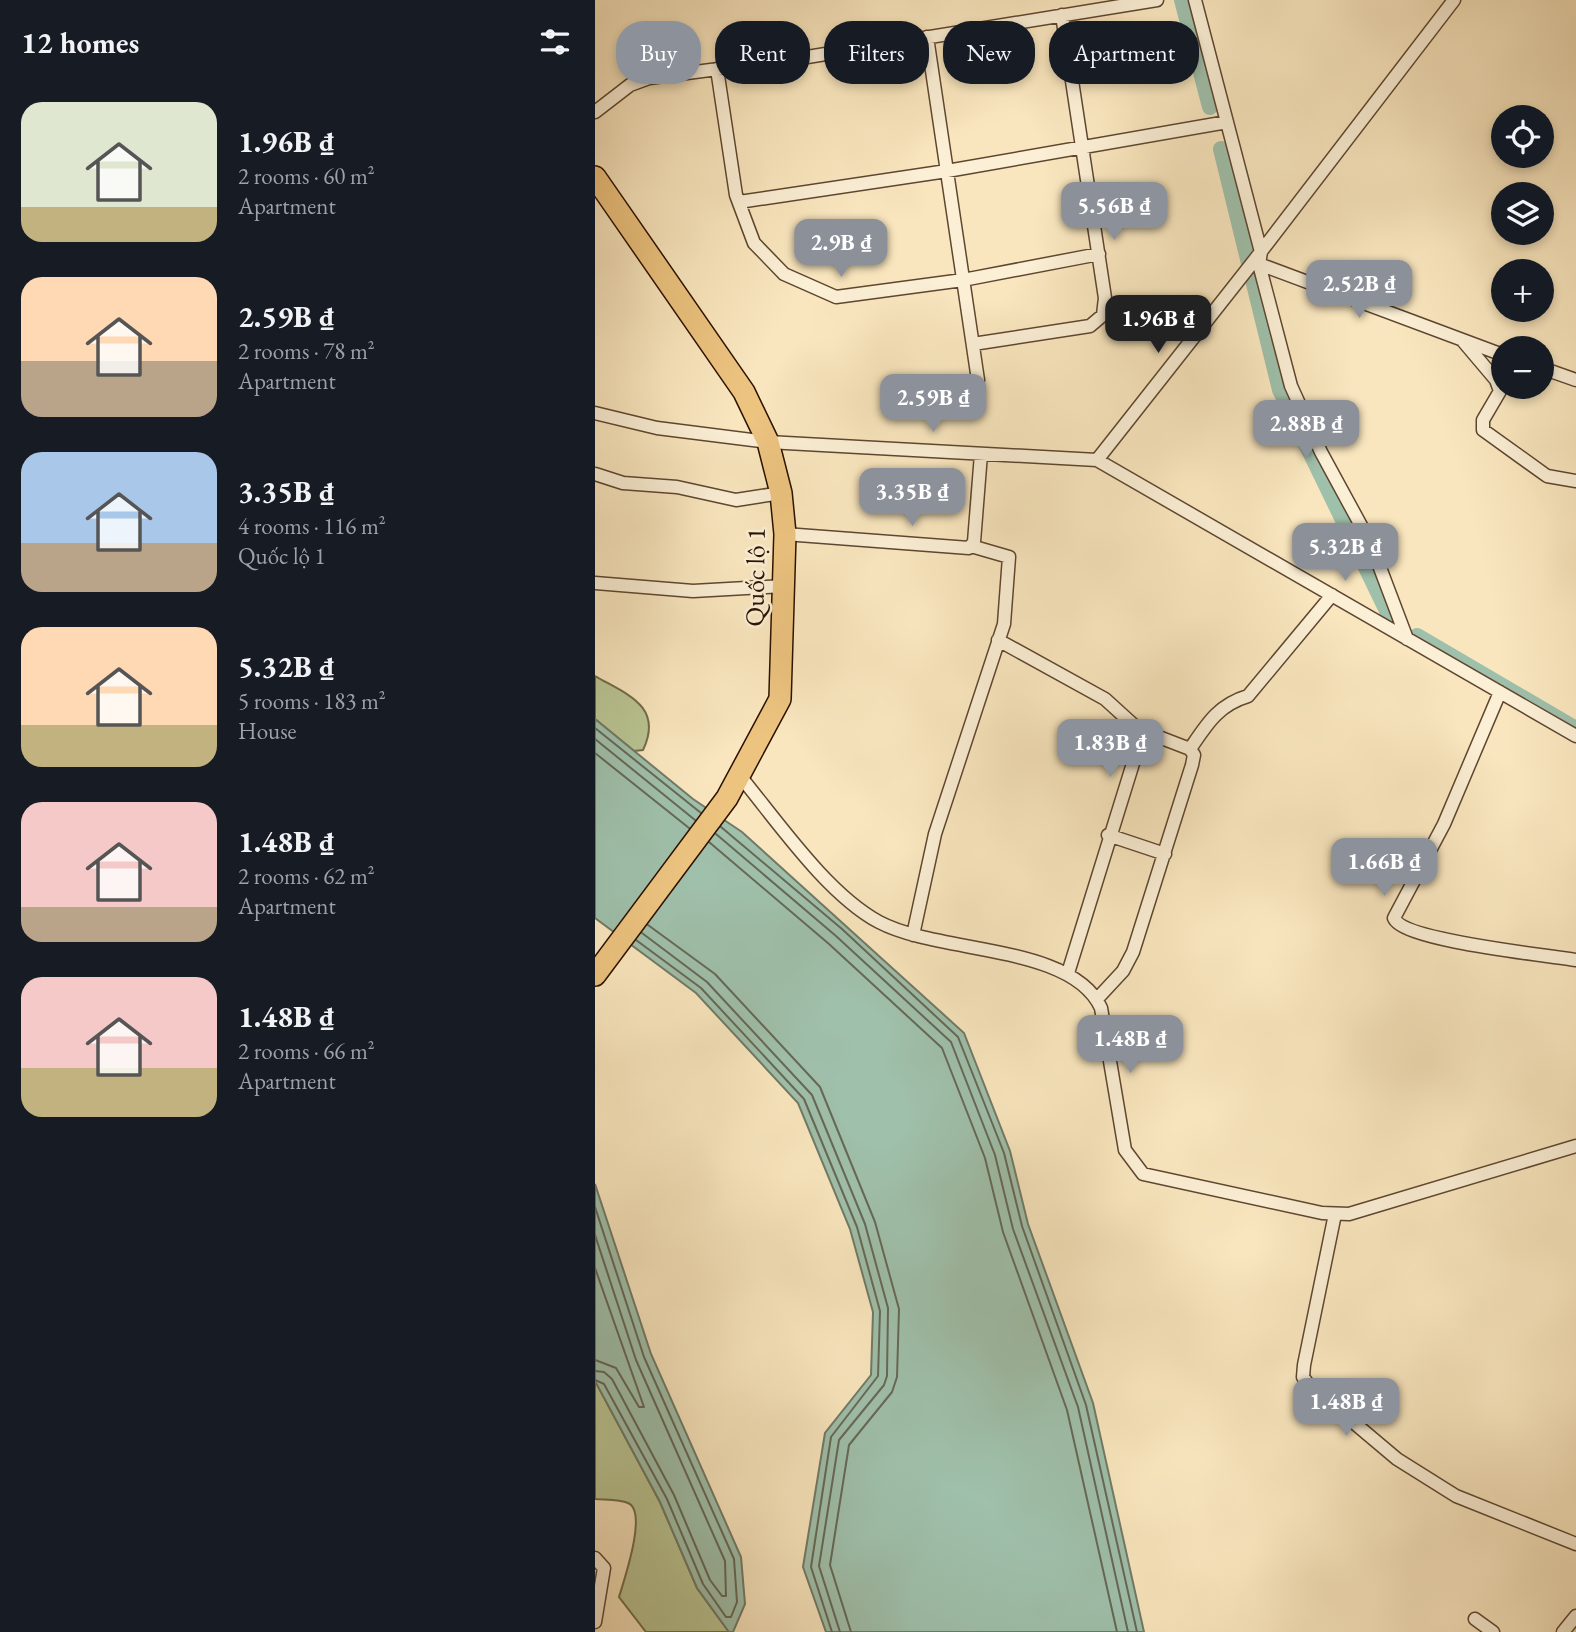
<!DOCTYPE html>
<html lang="en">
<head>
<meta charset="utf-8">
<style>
  :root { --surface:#171b24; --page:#20242c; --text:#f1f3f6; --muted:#9ea1a6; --accent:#8c9099 }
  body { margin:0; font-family:"EB Garamond",serif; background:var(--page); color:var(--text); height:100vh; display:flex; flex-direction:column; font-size:26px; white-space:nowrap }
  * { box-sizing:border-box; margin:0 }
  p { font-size:23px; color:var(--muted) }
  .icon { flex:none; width:38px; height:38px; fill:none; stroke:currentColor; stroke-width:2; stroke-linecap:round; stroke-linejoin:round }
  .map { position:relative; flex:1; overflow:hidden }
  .sheet { display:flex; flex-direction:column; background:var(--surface); width:595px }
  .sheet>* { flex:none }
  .banner { position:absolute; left:21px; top:21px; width:665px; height:63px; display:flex; gap:14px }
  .buttons { position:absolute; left:896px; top:105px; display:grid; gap:14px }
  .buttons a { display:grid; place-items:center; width:63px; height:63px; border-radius:50%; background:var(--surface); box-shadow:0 4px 10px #0003; font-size:35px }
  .price { position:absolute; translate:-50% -60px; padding:0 16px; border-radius:14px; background:var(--accent); color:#fff; font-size:23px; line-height:46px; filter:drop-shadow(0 2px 4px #0008) }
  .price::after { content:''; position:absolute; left:50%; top:42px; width:21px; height:16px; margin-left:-10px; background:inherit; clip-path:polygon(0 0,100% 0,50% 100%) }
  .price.active { background:#222; color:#fff }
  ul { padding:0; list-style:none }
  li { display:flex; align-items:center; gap:21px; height:175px; padding:0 21px }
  li span { display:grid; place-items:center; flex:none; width:196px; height:140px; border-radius:21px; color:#555 }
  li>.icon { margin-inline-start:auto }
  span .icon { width:84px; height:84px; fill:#fffc; stroke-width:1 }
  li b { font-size:30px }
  h2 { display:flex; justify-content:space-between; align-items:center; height:84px; padding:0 21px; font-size:30px }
  .pill { padding:0 24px; border-radius:28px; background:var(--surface); box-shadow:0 4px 10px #0003; font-size:24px; line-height:63px }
  .pill.active { background:var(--accent); color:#fff }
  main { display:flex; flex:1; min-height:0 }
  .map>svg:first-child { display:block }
</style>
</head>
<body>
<main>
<section class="sheet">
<h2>12 homes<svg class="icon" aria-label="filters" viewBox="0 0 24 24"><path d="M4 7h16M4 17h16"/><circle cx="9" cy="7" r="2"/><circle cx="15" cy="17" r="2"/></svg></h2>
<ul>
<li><span style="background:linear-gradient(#dfe7d0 75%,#c2b280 0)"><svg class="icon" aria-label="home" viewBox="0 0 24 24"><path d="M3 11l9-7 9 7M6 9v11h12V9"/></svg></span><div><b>1.96B ₫</b><p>2 rooms · 60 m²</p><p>Apartment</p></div></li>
<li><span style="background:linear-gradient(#ffd9b3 60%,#b9a48a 0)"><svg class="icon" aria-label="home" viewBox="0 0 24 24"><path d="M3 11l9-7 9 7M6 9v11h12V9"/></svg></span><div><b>2.59B ₫</b><p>2 rooms · 78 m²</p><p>Apartment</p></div></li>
<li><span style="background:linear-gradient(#a9c7e8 65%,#b9a48a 0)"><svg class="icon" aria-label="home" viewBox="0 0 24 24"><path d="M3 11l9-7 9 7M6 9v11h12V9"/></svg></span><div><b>3.35B ₫</b><p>4 rooms · 116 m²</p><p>Quốc lộ 1</p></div></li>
<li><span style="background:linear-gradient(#ffd9b3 70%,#c2b280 0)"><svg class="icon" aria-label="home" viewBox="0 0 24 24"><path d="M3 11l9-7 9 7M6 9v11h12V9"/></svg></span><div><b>5.32B ₫</b><p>5 rooms · 183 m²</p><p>House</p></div></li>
<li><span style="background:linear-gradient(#f6c9c9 75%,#b9a48a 0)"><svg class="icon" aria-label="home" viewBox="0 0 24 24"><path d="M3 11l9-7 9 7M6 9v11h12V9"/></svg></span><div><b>1.48B ₫</b><p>2 rooms · 62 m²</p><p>Apartment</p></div></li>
<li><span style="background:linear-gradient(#f6c9c9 65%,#c2b280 0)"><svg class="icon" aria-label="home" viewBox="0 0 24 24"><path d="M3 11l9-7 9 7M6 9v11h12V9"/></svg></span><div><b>1.48B ₫</b><p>2 rooms · 66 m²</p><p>Apartment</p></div></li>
</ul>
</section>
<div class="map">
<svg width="981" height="1632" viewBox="0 0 981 1632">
  <rect width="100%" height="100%" fill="#f9e6be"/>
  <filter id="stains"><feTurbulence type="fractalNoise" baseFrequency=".00286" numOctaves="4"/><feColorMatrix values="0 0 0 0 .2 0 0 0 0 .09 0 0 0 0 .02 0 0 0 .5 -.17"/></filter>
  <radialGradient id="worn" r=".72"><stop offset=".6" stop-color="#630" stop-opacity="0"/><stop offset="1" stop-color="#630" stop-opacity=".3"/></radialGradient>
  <!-- green -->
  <path fill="#bac694" stroke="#726c4a" stroke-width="2" d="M0,676C31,694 69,706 48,750L39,751L0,719Z
    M0,1381L65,1502L102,1588L134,1632H51L24,1597C29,1580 53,1511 33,1503C24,1499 10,1500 0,1499Z"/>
  <!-- water -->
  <path fill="#9fc0ab" stroke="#717a67" stroke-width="2" d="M0,719L98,799L147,832L369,1033L415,1151L433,1224L498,1403L549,1632H231L208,1567L230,1433L276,1375L278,1312L255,1229L203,1103L101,993L0,918Z
    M0,1184L56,1354L146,1557L150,1604L138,1632H134L102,1588L65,1502L0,1381Z"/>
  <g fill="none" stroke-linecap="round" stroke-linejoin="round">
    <!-- shore -->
    <path stroke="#656856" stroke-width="2" d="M0,728L106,813
      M0,739L100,820
      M0,753L94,828
      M126,827L247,929L363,1037L409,1153L427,1226L491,1405L542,1632
      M121,834L241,936L356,1042L400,1155L418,1229L483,1407L533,1632
      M114,842L234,944L347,1048L390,1158L408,1232L472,1410L522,1632
      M53,925L120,974L225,1087L280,1222L304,1309L302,1377L297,1392L254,1445L235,1565L256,1632
      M47,933L112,982L217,1095L270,1224L293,1308L292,1376L289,1385L244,1440L224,1566L245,1632
      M41,940L106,988L209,1099L262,1227L285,1311L283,1376L236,1437L216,1567L237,1632
      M0,1207L49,1357L139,1559L142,1602L136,1617H131L108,1584L72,1499L9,1384L0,1380
      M0,1235L41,1360L130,1561L131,1596H127L115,1580L79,1495L17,1379L9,1372L0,1371
      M0,1268L49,1407H44L21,1368L0,1360"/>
    <!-- canal -->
    <path stroke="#9fc0ab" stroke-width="16" d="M587,0L615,107
      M626,149L685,390L795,617
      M822,636L981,729"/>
    <defs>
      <path id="street" d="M600,0L666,252L664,264L908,355
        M332,37L383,380
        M122,69L141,195L159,243L189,274L241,297L368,280L504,254
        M0,112L35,85L54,78L200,59L562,0
        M144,202L352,171L632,122
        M664,264L696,386L726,452L776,544L812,639
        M868,341L901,380L905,391L888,420V430L952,476L981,481
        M378,344L495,326L508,315L510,298L467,15
        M947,368L981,380
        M0,413L62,428L173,442L502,460L981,736
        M502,460L658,262L859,0
        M0,474L28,483L82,487L141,500L186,493
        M190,534L374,548L379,542L386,454
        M0,583L98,591L189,586
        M403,640L510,699L543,729L540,757L473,973
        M905,692L849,824L799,918C808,941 952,955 981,960
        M595,749C612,724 623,705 653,696L737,595
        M145,776C183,822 232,894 284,922C344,954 477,944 506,1008L530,1150L548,1174L727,1213L754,1214L981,1146
        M513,835L570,854
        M318,935L340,834L409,624L414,557L376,546
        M502,999L528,971L538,952L597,765L599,755L595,749L543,729
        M740,1214L709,1365L708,1377L713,1384L802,1459L861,1496L981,1544
        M0,1558L9,1568L0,1622
        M880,1619L898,1632
        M968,1632L981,1616"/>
      <path id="primary" d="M0,177L149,392L173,442L186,493L190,534L185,699L132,798L0,975"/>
    </defs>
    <!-- street casing -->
    <use href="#street" stroke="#5e4630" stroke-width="15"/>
    <!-- primary casing -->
    <use href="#primary" stroke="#2b1100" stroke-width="24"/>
    <!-- street -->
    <use href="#street" stroke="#fbefd5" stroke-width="12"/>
    <!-- primary -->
    <use href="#primary" stroke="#ecc37f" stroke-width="21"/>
  </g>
  <g text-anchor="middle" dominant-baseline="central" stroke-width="5" stroke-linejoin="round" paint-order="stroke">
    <!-- street labels -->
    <g font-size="26" fill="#2b1100" stroke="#fbefd5">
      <text transform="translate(160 577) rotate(-89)">Quốc lộ 1</text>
    </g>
  </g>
  <rect width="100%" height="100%" filter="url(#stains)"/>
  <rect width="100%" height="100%" fill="url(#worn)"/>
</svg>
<div class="buttons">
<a><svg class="icon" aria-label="locate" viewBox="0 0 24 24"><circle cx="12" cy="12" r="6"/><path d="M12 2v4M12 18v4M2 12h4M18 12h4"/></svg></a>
<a><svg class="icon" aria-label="layers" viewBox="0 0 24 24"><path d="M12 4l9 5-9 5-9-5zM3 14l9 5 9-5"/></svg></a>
<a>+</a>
<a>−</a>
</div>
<b class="price" style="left:519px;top:242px">5.56B ₫</b>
<b class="price" style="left:246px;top:279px">2.9B ₫</b>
<b class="price" style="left:764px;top:320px">2.52B ₫</b>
<b class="price active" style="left:563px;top:355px">1.96B ₫</b>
<b class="price" style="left:338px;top:434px">2.59B ₫</b>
<b class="price" style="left:711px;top:460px">2.88B ₫</b>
<b class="price" style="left:317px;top:528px">3.35B ₫</b>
<b class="price" style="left:750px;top:583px">5.32B ₫</b>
<b class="price" style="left:515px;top:779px">1.83B ₫</b>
<b class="price" style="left:789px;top:898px">1.66B ₫</b>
<b class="price" style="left:535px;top:1075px">1.48B ₫</b>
<b class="price" style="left:751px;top:1438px">1.48B ₫</b>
<div class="banner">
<a class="pill active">Buy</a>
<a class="pill">Rent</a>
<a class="pill">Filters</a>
<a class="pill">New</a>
<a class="pill">Apartment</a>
</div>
</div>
</main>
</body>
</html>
